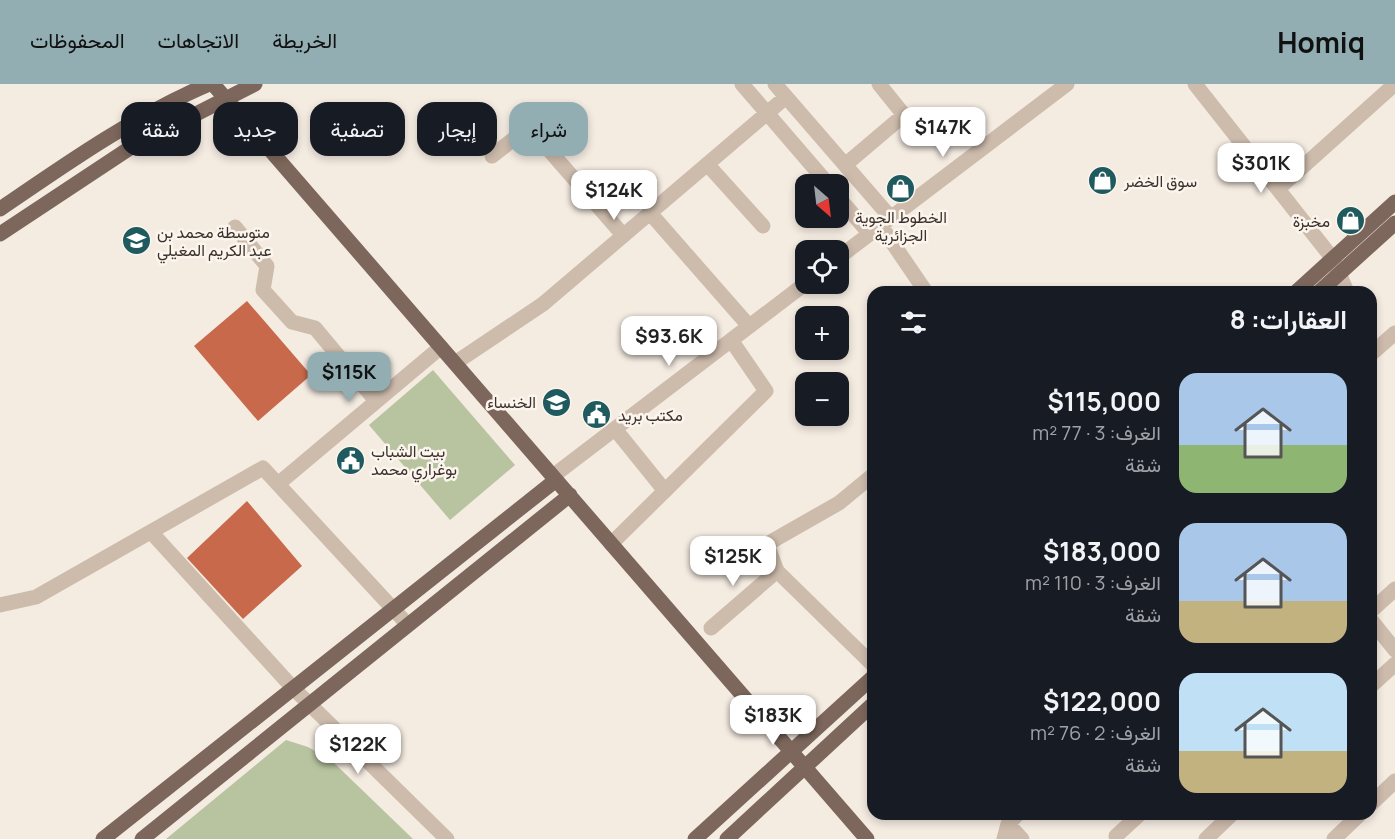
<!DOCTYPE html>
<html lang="ar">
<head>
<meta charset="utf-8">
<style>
  :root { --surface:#171b24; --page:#20242c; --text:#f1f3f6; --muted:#9ea1a6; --accent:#92aeb2 }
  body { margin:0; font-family:Manrope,Vazirmatn,sans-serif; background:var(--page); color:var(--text); direction:rtl; height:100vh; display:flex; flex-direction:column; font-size:22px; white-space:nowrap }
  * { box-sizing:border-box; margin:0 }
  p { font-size:20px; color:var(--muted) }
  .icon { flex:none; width:33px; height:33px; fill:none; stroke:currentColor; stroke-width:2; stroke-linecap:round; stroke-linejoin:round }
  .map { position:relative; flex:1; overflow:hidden; direction:ltr }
  .details { position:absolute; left:867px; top:202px; width:510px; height:534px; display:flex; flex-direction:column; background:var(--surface); border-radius:18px; box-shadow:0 3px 9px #0003; direction:rtl }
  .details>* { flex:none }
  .top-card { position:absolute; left:18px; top:18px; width:570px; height:54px; direction:rtl; display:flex; gap:12px }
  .needle { width:39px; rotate:152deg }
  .fabs { position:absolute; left:795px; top:90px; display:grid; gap:12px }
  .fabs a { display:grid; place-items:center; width:54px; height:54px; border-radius:12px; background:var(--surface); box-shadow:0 3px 9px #0003; font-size:30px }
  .price { position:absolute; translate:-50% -51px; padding:0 14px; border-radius:12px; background:#fff; color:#222; font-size:20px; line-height:39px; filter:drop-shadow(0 2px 3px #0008) }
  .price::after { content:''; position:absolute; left:50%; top:36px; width:18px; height:14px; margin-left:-9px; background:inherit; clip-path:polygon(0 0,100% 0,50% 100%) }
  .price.on { background:var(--accent); color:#111 }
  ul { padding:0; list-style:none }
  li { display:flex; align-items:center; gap:18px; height:150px; padding:0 30px }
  li span { display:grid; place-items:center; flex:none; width:168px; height:120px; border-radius:18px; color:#555 }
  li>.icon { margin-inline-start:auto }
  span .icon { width:72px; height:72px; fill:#fffc; stroke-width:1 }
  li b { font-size:26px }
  h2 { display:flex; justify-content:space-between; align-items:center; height:72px; padding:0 30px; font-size:26px }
  .tag { padding:0 21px; border-radius:18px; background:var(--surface); box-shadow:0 3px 9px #0003; font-size:21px; line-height:54px }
  .tag.on { background:var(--accent); color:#111 }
  header { display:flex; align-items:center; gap:36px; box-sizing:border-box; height:84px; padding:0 30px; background:var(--accent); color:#111 }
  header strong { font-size:28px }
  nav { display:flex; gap:33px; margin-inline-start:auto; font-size:21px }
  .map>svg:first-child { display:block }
</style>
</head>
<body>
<header>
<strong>Homiq</strong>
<nav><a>الخريطة</a><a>الاتجاهات</a><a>المحفوظات</a></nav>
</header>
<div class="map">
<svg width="1395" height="755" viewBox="0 0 1395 755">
  <rect width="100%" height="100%" fill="#f4ebe1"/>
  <!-- green -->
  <path fill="#b8c4a0" d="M433,286L515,381L450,436L369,341Z
    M286,656L308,663L331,676L413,755H166Z"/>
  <!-- building -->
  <path fill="#c8694b" d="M247,217L311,291L258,337L194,262Z
    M247,417L302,482L243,535L187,474Z"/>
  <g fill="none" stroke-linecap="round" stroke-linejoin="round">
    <!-- minor -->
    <path stroke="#cdbbac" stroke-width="15" d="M742,0L828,100
      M775,0L891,134
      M1195,0L1333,175L1347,208
      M492,72L529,43L623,151
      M707,80L763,142
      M845,81L904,31L879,0
      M1278,105L1395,0
      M838,113L870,150
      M650,129L749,242
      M881,142L926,208
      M235,143L267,182L263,206L292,238L315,244L376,317
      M838,174L1067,0
      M1371,270L1395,249
      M455,279L543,220L786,13
      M615,345L665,407
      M873,391L839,419L767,460L777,487L873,581
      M553,392L806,199
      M278,400L441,263
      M151,448L293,604L447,755
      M611,460L766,307L731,256
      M0,521L36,513L263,384L408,541
      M1371,527L1395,505
      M1371,536L1395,566
      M711,544L777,487
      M1371,602L1395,580
      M1371,720L1395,697
      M1008,740L1022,755
      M1116,752L1140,730
      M1004,755L1008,740L1018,730
      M1206,755L1232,730
      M1334,755L1360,730"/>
    <!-- major -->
    <path stroke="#7d675c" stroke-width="15" d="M213,0L867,755
      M0,125C67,79 134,32 209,0
      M0,150L133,62L255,0
      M1296,208L1395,118
      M1319,208L1395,139
      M103,755L556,396
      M142,755L570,411
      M695,755L873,593
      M727,755L873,620"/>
  </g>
  <!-- icons -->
  <defs>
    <symbol id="shop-disc" viewBox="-11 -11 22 22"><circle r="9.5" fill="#1f5a5e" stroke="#fbf5ee"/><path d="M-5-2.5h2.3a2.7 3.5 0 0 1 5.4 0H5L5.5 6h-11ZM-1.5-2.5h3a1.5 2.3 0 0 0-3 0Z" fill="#fff"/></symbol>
    <symbol id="school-disc" viewBox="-11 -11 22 22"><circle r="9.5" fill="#1f5a5e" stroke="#fbf5ee"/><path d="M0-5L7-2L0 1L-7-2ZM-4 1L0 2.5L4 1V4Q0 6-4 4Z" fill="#fff"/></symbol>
    <symbol id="civic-disc" viewBox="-11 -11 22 22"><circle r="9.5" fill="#1f5a5e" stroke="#fbf5ee"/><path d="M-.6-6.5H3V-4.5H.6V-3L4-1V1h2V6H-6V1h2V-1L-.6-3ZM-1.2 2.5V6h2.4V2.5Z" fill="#fff"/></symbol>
  </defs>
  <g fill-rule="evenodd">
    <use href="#shop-disc" x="1086" y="80" width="33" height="33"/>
    <use href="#shop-disc" x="884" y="88" width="33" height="33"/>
    <use href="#shop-disc" x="1334" y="120" width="33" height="33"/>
    <use href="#school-disc" x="120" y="140" width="33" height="33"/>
    <use href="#school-disc" x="540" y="302" width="33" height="33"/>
    <use href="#civic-disc" x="580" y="314" width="33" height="33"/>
    <use href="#civic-disc" x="334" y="360" width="33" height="33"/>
  </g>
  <g text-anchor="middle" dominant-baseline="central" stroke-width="5" stroke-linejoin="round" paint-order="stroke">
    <!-- poi labels -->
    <g font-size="16" fill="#3b302b" stroke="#fbf5ee" text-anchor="start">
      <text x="1124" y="97">سوق الخضر</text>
      <text x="901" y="133" text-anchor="middle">الخطوط الجوية<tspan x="901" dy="18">الجزائرية</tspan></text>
      <text x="1330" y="137" text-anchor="end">مخبزة</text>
      <text x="157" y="148">متوسطة محمد بن<tspan x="157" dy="18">عبد الكريم المغيلي</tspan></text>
      <text x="536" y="318" text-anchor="end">الخنساء</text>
      <text x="618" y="331">مكتب بريد</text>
      <text x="371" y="367">بيت الشباب<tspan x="371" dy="18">بوغراري محمد</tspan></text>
    </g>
  </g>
</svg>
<div class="fabs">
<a><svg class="needle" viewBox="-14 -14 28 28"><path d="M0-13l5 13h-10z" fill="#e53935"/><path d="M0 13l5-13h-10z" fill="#9ea1a6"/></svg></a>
<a><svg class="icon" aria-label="locate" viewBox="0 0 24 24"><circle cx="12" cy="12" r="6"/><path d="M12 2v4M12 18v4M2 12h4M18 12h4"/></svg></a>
<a>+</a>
<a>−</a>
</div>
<b class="price" style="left:943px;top:74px">$147K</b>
<b class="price" style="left:1261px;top:110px">$301K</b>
<b class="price" style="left:614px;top:137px">$124K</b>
<b class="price" style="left:669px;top:283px">$93.6K</b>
<b class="price on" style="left:349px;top:319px">$115K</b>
<b class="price" style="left:733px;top:503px">$125K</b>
<b class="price" style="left:773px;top:662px">$183K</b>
<b class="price" style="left:358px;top:691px">$122K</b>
<div class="top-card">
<a class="tag on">شراء</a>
<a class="tag">إيجار</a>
<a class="tag">تصفية</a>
<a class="tag">جديد</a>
<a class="tag">شقة</a>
</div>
<section class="details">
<h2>العقارات: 8<svg class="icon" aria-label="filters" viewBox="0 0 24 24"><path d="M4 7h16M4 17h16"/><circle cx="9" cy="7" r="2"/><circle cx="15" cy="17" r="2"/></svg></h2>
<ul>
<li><span style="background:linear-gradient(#a9c7e8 60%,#8fb573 0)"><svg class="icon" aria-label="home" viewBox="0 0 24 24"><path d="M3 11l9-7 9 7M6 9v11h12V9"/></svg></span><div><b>$115,000</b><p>الغرف: 3 · 77 m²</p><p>شقة</p></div></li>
<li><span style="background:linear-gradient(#a9c7e8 65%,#c2b280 0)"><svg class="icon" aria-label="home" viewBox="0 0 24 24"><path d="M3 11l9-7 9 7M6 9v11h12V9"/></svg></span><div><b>$183,000</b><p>الغرف: 3 · 110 m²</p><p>شقة</p></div></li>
<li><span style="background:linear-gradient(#bfe0f5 65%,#c2b280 0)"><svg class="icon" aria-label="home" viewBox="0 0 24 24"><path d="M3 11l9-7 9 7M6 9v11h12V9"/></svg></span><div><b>$122,000</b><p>الغرف: 2 · 76 m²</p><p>شقة</p></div></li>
</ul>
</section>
</div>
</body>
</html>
